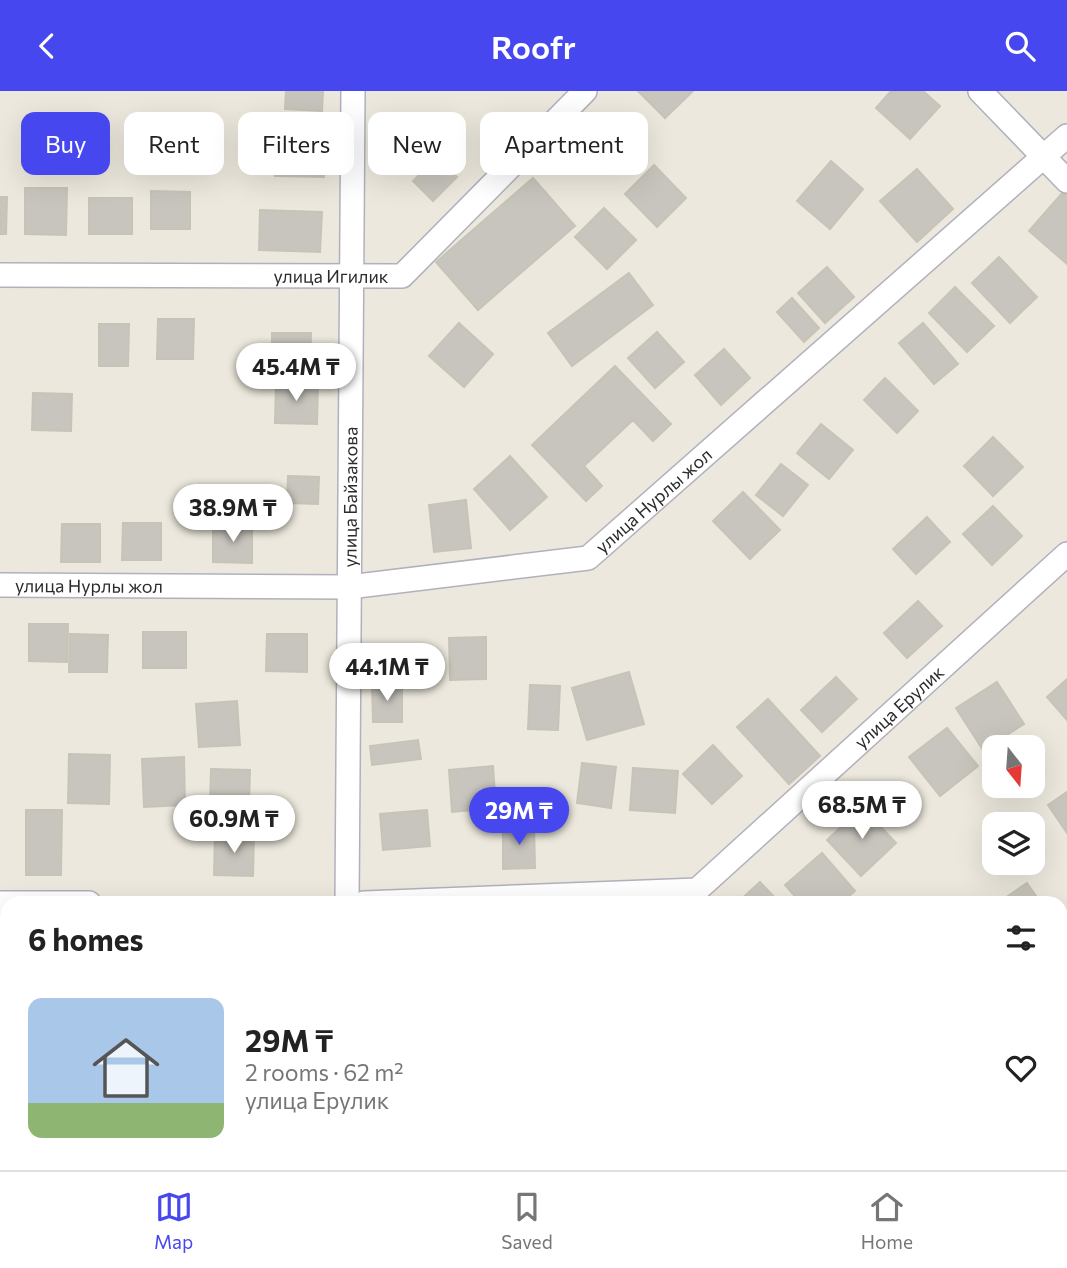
<!DOCTYPE html>
<html lang="en">
<head>
<meta charset="utf-8">
<style>
  :root { --surface:#fff; --page:#f6f6f6; --text:#222; --muted:#767676; --line:#e0e0e0; --accent:#4747ef }
  body { margin:0; font-family:Commissioner,sans-serif; background:var(--page); color:var(--text); height:100vh; display:flex; flex-direction:column; font-size:26px; white-space:nowrap }
  * { box-sizing:border-box; margin:0 }
  p { font-size:23px; color:var(--muted) }
  .icon { flex:none; width:38px; height:38px; fill:none; stroke:currentColor; stroke-width:2; stroke-linecap:round; stroke-linejoin:round }
  .map { position:relative; flex:1; overflow:hidden }
  .details { position:absolute; left:0px; top:805px; width:1068px; height:275px; display:flex; flex-direction:column; background:var(--surface); border-radius:21px 21px 0 0; box-shadow:0 7px 28px #0002 }
  .details>* { flex:none }
  .banner { position:absolute; left:21px; top:21px; width:700px; height:63px; display:flex; gap:14px }
  .needle { width:46px; rotate:163deg }
  .controls { position:absolute; left:982px; top:644px; display:grid; gap:14px }
  .controls a { display:grid; place-items:center; width:63px; height:63px; border-radius:14px; background:var(--surface); box-shadow:0 7px 28px #0002; font-size:35px }
  .price { position:absolute; translate:-50% -60px; padding:0 16px; border-radius:24px; background:#fff; color:#222; font-size:23px; line-height:46px; filter:drop-shadow(0 2px 4px #0008) }
  .price::after { content:''; position:absolute; left:50%; top:42px; width:21px; height:16px; margin-left:-10px; background:inherit; clip-path:polygon(0 0,100% 0,50% 100%) }
  .price.on { background:var(--accent); color:#fff }
  ul { padding:0; list-style:none }
  li { display:flex; align-items:center; gap:21px; height:175px; padding:0 28px }
  li+li { border-top:2px solid var(--line) }
  li span { display:grid; place-items:center; flex:none; width:196px; height:140px; border-radius:14px; color:#555 }
  li>.icon { margin-inline-start:auto }
  span .icon { width:84px; height:84px; fill:#fffc; stroke-width:1 }
  li b { font-size:30px }
  h2 { display:flex; justify-content:space-between; align-items:center; height:84px; padding:0 28px; font-size:30px }
  .chip { padding:0 24px; border-radius:14px; background:var(--surface); box-shadow:0 7px 28px #0002; font-size:24px; line-height:63px }
  .chip.on { background:var(--accent); color:#fff }
  header { display:flex; justify-content:space-between; align-items:center; height:91px; padding:0 28px; background:var(--accent); color:#fff; font-size:32px; font-weight:600 }
  .tab-bar { display:flex; justify-content:space-around; align-items:center; height:98px; border-top:2px solid var(--line); background:var(--surface); font-size:19px; color:var(--muted) }
  .tab-bar a { display:grid; justify-items:center; gap:4px }
  .tab-bar .on { color:var(--accent) }
  .map>svg:first-child { display:block }
</style>
</head>
<body>
<header><svg class="icon" aria-label="back" viewBox="0 0 24 24"><path d="M15 5l-7 7 7 7"/></svg>Roofr<svg class="icon" aria-label="search" viewBox="0 0 24 24"><circle cx="10" cy="10" r="6"/><path d="M15 15l6 6"/></svg></header>
<div class="map">
<svg width="1067" height="1079" viewBox="0 0 1067 1079">
  <rect width="100%" height="100%" fill="#ece8dd"/>
  <!-- building -->
  <path fill="#c7c5bd" stroke="#c7c4b7" stroke-width="2" d="M286,0H323L322,20L285,18Z
    M638,0H693L665,27Z
    M891,0H923L940,15L910,48L876,17Z
    M276,48L325,49L324,86L275,85Z
    M437,66L457,86L433,110L413,90Z
    M831,70L863,98L830,138L797,110Z
    M654,74L686,107L657,136L625,103Z
    M917,78L953,118L917,151L880,110Z
    M533,87L575,135L478,219L436,171Z
    M25,97H67L66,144L25,143Z
    M151,100L190,101V138H151Z
    M1063,101L1067,104V173L1029,140Z
    M0,106H7L6,143H0Z
    M89,107H132V143H89Z
    M604,117L636,149L607,178L575,146Z
    M260,119L322,121L320,161L259,159Z
    M999,166L1037,206L1010,232L972,192Z
    M827,176L854,206L825,232L798,202Z
    M629,182L653,214L572,275L548,242Z
    M955,196L994,235L967,261L929,222Z
    M792,207L819,237L804,251L777,221Z
    M158,228H194L193,268H157Z
    M459,232L493,263L464,296L429,265Z
    M923,232L958,273L934,293L899,252Z
    M99,233H129L128,275H99Z
    M657,241L684,271L655,297L628,267Z
    M272,242H311L310,280L272,279Z
    M724,258L750,287L721,314L695,284Z
    M615,275L671,333L653,350L633,329L584,375L602,395L586,410L532,354Z
    M885,287L918,320L897,342L864,309Z
    M276,292L318,293L317,333L275,332Z
    M33,302L72,303L71,340L32,339Z
    M821,333L853,359L829,388L797,362Z
    M993,346L1023,376L993,405L964,375Z
    M510,365L547,406L510,439L474,398Z
    M781,373L808,394L783,425L756,404Z
    M288,385L319,386L318,413L287,412Z
    M743,401L780,439L750,468L713,430Z
    M466,409L471,457L434,461L429,414Z
    M993,415L1022,445L992,474L963,443Z
    M927,426L950,451L916,483L893,458Z
    M123,432H161V469H122Z
    M62,433H100V471H61Z
    M213,434H252V472L213,471Z
    M918,510L942,535L907,567L884,542Z
    M29,533H68L67,571L29,570Z
    M143,541H186V577H143Z
    M70,543L108,544L107,581H69Z
    M267,543H307V581L266,580Z
    M486,546V588L450,589L449,547Z
    M629,581L644,633L587,649L572,597Z
    M836,586L857,608L822,641L801,619Z
    M1067,588V629L1047,606Z
    M997,591L1024,633L983,659L956,617Z
    M402,593V631H373L372,594Z
    M530,594L560,595L558,639L528,638Z
    M768,608L820,665L789,693L737,636Z
    M237,610L240,654L199,656L196,613Z
    M947,637L978,675L940,705L909,666Z
    M418,649L421,668L372,674L370,655Z
    M713,654L742,685L712,713L683,683Z
    M69,663L110,664L109,713L68,712Z
    M184,666L185,714L144,716L142,668Z
    M582,672L616,676L611,717L577,712Z
    M493,675L496,717L452,721L449,679Z
    M633,677L678,680L675,722L630,719Z
    M211,678L250,679L249,716H210Z
    M1067,701V742L1048,714Z
    M862,716L896,752L861,785L827,749Z
    M26,719H62L61,784H26Z
    M427,719L430,755L383,759L380,723Z
    M534,734L535,777L503,778V735Z
    M215,743L254,744L253,785L214,784Z
    M822,762L855,800L841,812H801L785,794Z
    M760,791L780,812H737Z
    M1027,792L1041,812H998Z
    M1067,951V984L1060,977V957Z
    M0,991H7V1031L0,1030Z
    M126,1073H163V1079H125Z
    M437,1073H486V1079H438Z
    M511,1073H560V1079H511Z
    M570,1073H619V1079H570Z
    M975,1073H1020L1025,1079H971Z"/>
  <g fill="none" stroke-linecap="round" stroke-linejoin="round">
    <defs>
      <g id="minor">
        <path d="M980,0L1067,90"/>
        <path id="s1" d="M0,184L402,185L585,0"/>
        <path id="s2" d="M0,494L349,496L588,467L1067,45"/>
        <path d="M0,812H89"/>
        <path id="s3" d="M347,812L353,0"/>
        <path id="s4" d="M364,812L697,799L1067,463"/>
        <path d="M1060,896L1067,889"/>
        <path d="M345,1079V1073"/>
        <path d="M867,1079L874,1073"/>
      </g>
    </defs>
    <!-- minor casing -->
    <use href="#minor" stroke="#b1b1bd" stroke-width="26"/>
    <!-- minor -->
    <use href="#minor" stroke="#fff" stroke-width="23"/>
  </g>
  <g text-anchor="middle" dominant-baseline="central" stroke-width="5" stroke-linejoin="round" paint-order="stroke">
    <!-- street labels -->
    <g font-size="18" fill="#2b2b2b" stroke="#fff">
      <text stroke="none"><textPath href="#s1" startOffset="331">улица Игилик</textPath></text>
      <text stroke="none"><textPath href="#s3" startOffset="406">улица Байзакова</textPath></text>
      <text stroke="none"><textPath href="#s2" startOffset="677">улица Нурлы жол</textPath></text>
      <text stroke="none"><textPath href="#s2" startOffset="89">улица Нурлы жол</textPath></text>
      <text stroke="none"><textPath href="#s4" startOffset="606">улица Ерулик</textPath></text>
    </g>
  </g>
</svg>
<div class="controls">
<a><svg class="needle" viewBox="-14 -14 28 28"><path d="M0-13l5 13h-10z" fill="#e53935"/><path d="M0 13l5-13h-10z" fill="#767676"/></svg></a>
<a><svg class="icon" aria-label="layers" viewBox="0 0 24 24"><path d="M12 4l9 5-9 5-9-5zM3 14l9 5 9-5"/></svg></a>
</div>
<b class="price" style="left:296px;top:312px">45.4M ₸</b>
<b class="price" style="left:233px;top:453px">38.9M ₸</b>
<b class="price" style="left:387px;top:612px">44.1M ₸</b>
<b class="price" style="left:862px;top:750px">68.5M ₸</b>
<b class="price on" style="left:519px;top:756px">29M ₸</b>
<b class="price" style="left:234px;top:764px">60.9M ₸</b>
<div class="banner">
<a class="chip on">Buy</a>
<a class="chip">Rent</a>
<a class="chip">Filters</a>
<a class="chip">New</a>
<a class="chip">Apartment</a>
</div>
<section class="details">
<h2>6 homes<svg class="icon" aria-label="filters" viewBox="0 0 24 24"><path d="M4 7h16M4 17h16"/><circle cx="9" cy="7" r="2"/><circle cx="15" cy="17" r="2"/></svg></h2>
<ul>
<li><span style="background:linear-gradient(#a9c7e8 75%,#8fb573 0)"><svg class="icon" aria-label="home" viewBox="0 0 24 24"><path d="M3 11l9-7 9 7M6 9v11h12V9"/></svg></span><div><b>29M ₸</b><p>2 rooms · 62 m²</p><p>улица Ерулик</p></div><svg class="icon" aria-label="heart" viewBox="0 0 24 24"><path d="M12 20l-8-8c-3-5 5-10 8-4 3-6 11-1 8 4z"/></svg></li>
</ul>
</section>
</div>
<nav class="tab-bar">
<a class="on"><svg class="icon" aria-label="map" viewBox="0 0 24 24"><path d="M3 6l6-2 6 2 6-2v14l-6 2-6-2-6 2zM9 4v14M15 6v14"/></svg>Map</a>
<a><svg class="icon" aria-label="saved" viewBox="0 0 24 24"><path d="M7 4h10v16l-5-4-5 4z"/></svg>Saved</a>
<a><svg class="icon" aria-label="home" viewBox="0 0 24 24"><path d="M3 11l9-7 9 7M6 9v11h12V9"/></svg>Home</a>
</nav>
</body>
</html>
